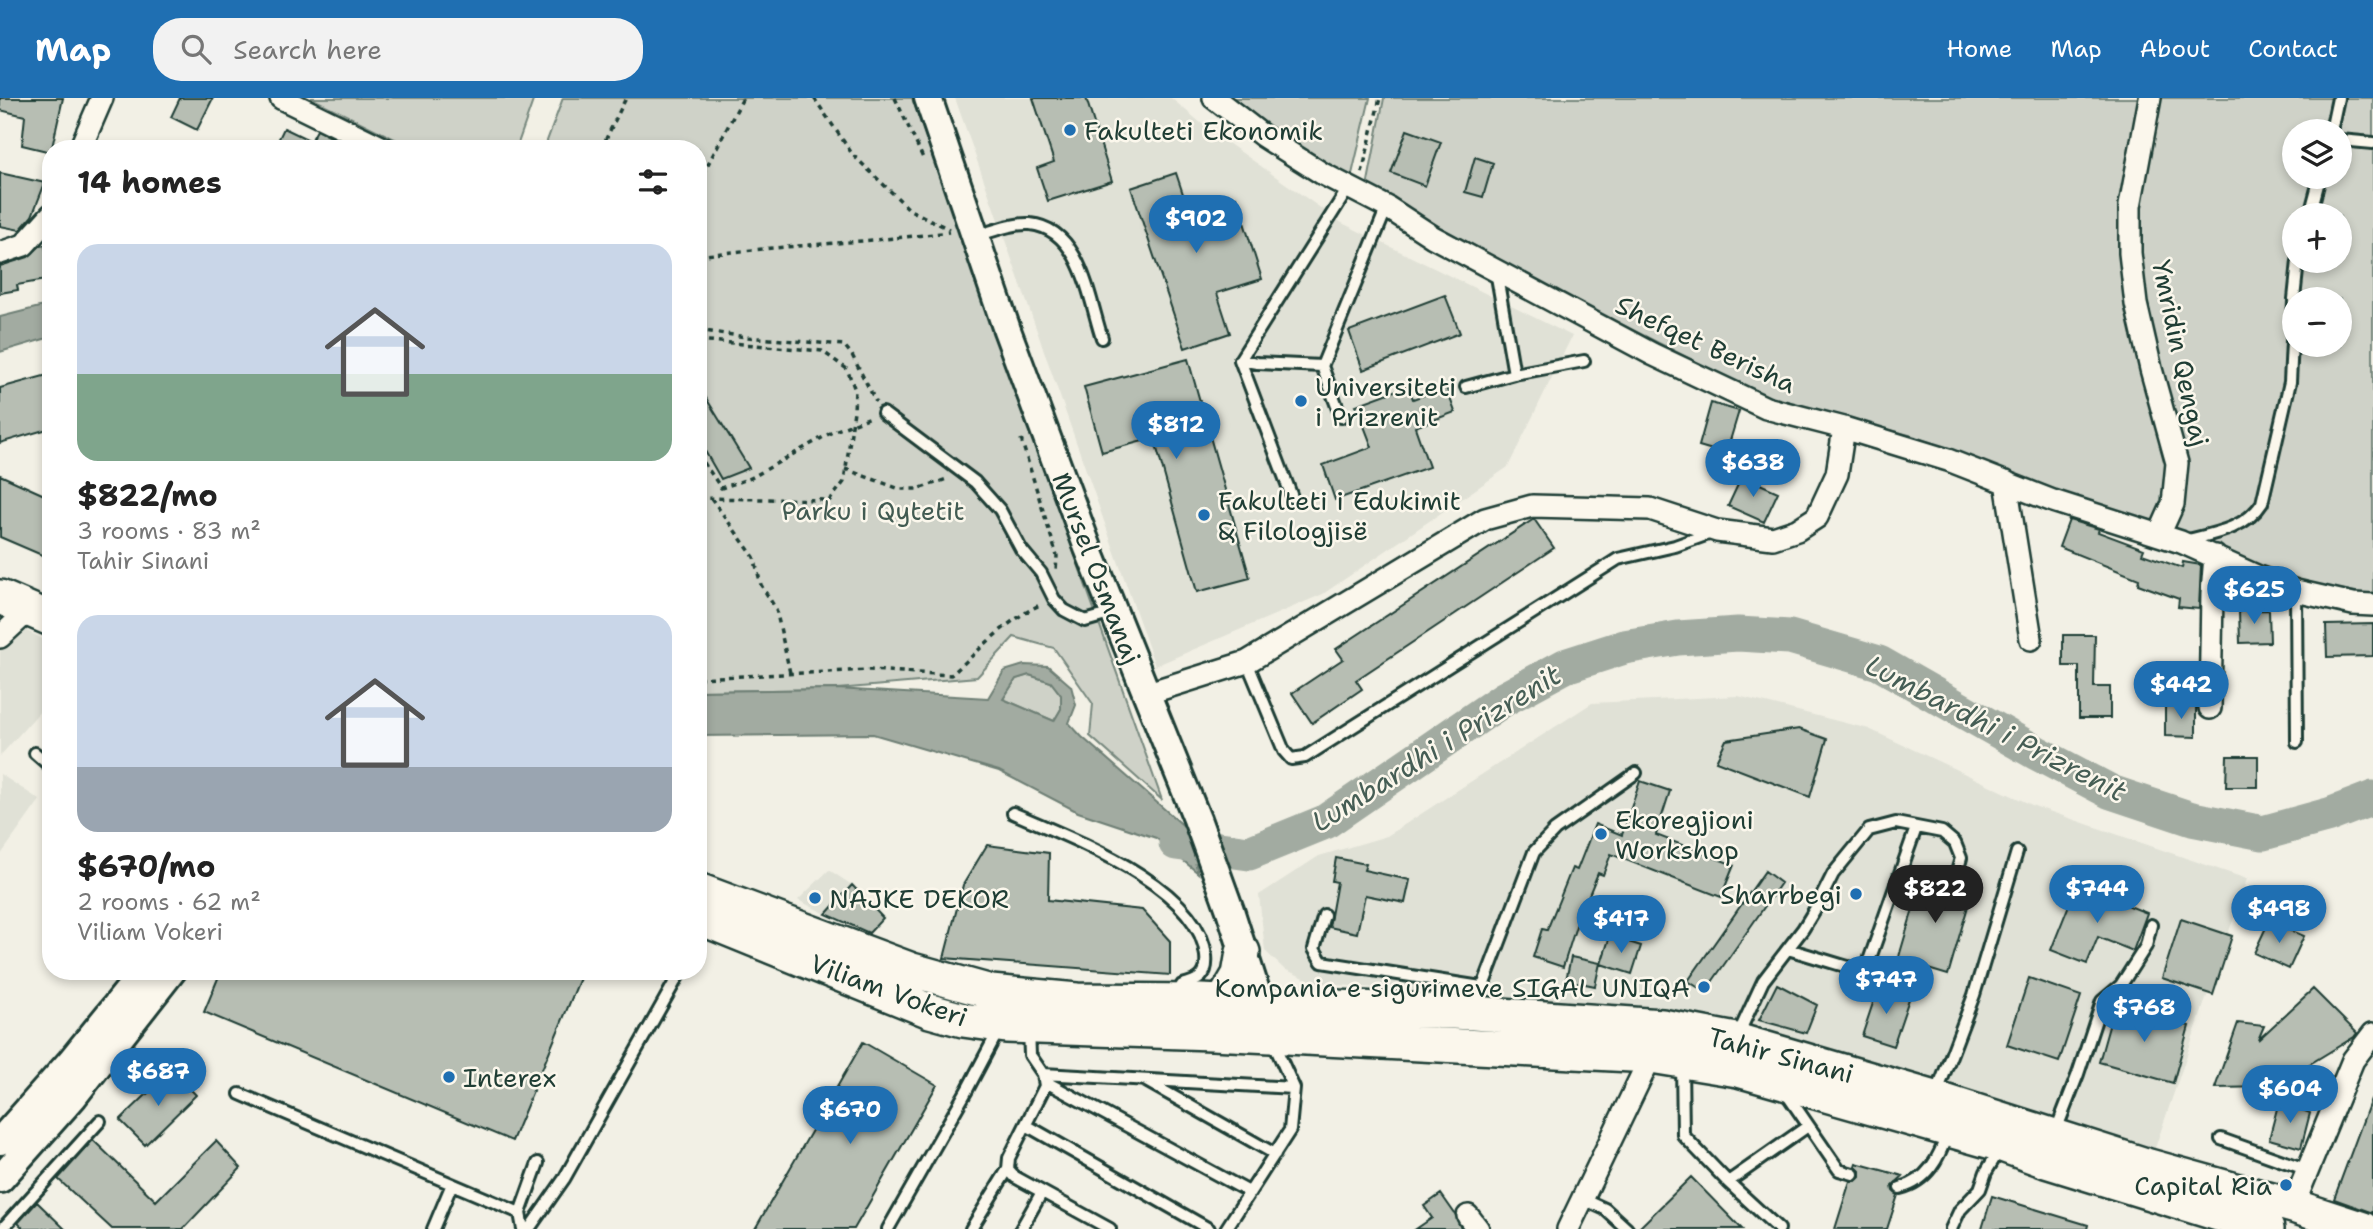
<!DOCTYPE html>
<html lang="en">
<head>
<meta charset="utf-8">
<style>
  :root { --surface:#fff; --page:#f2f2f2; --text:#222; --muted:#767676; --accent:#1f6fb2 }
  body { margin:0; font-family:"Shantell Sans",sans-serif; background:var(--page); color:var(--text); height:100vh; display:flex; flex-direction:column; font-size:26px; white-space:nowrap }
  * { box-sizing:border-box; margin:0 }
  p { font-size:23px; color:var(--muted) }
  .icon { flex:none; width:38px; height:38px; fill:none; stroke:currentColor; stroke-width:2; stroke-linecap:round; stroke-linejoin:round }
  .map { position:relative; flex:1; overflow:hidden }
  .drawer { position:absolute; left:42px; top:42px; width:665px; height:840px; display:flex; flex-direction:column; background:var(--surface); border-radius:28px; box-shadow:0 4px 10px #0003 }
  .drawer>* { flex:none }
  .fabs { position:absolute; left:2282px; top:21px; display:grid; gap:14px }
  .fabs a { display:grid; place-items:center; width:70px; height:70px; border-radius:50%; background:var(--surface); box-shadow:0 4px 10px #0003; font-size:35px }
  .price { position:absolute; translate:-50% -60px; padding:0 16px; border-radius:24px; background:var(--accent); color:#fff; font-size:23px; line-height:46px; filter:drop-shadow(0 2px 4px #0008) }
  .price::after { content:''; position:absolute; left:50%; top:42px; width:21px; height:16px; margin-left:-10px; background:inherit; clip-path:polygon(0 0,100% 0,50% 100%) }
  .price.on { background:#222; color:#fff }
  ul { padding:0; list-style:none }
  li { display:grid; align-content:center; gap:14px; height:371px; padding:0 35px }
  li span { display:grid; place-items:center; height:217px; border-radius:21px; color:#555 }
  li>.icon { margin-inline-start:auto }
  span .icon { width:126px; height:126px; fill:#fffc; stroke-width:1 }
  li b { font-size:30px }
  h2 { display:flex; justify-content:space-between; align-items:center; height:84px; padding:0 35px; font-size:30px }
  header { display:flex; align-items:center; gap:42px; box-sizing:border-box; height:98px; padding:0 35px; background:var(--accent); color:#fff }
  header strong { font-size:33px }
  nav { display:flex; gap:38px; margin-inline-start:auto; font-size:24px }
  .search { width:490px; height:63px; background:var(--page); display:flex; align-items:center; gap:18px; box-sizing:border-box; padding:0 24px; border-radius:28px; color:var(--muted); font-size:26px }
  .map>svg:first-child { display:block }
</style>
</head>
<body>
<header>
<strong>Map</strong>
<div class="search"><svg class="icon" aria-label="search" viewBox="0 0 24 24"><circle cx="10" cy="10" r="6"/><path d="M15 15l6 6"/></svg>Search here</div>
<nav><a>Home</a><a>Map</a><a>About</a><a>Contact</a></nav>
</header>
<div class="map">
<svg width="2373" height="1131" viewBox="0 0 2373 1131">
  <rect width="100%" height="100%" fill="#f2f0e5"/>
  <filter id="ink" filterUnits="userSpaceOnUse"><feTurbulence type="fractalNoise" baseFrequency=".0143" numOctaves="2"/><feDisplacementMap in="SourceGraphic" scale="14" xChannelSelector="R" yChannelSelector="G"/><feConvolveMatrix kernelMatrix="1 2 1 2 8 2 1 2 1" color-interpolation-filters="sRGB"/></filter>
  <g filter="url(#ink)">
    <!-- built -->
    <path fill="#e0e1d6" d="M955,0H1171L1208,31L1342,125L1572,238L1508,369L1323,496L1155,568Z
      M23,531L51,545V601L0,658V552Z
      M1738,598L1869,631L2034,708L2247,781L2153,1056L1725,920L1637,907L1542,904L1316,885L1284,871L1265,853L1259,797L1319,758L1387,738L1592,605Z
      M0,676L40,702L0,758Z
      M829,772L852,787L826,816L798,802Z"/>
    <!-- green -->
    <path fill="#cfd2c8" stroke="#77887e" stroke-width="2" fill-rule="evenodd" d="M311,0H534L516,51H415Z
      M563,0H912L1162,702L1090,638L1093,606L1054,550L1014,539L977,579L837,591L698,593V51H544Z
      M1233,0H1370L1349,89Z
      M1384,0H2373V497L2300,484L1913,338L1770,301L1575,203L1367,89ZM2294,33H2340V79H2294ZM2294,117H2340V163H2294ZM2294,201H2340V247H2294Z
      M1029,577L1051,584L1061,597V611L1054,623L1003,601L1016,581Z"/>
    <!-- water -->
    <path fill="#a2aba1" stroke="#6e7f75" stroke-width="2" fill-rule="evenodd" d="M51,206V239L0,254V219Z
      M1024,567L1048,568L1071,588L1076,607L1069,625L1082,639L1186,730L1198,775L1156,740L1078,714L999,673L873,636L698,638V593L837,591L988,600L1004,573ZM1029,577L1051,584L1061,597V611L1054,623L1003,601L1016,581Z"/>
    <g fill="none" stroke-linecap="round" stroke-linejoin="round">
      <!-- river -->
      <path stroke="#a2aba1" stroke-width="35" d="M1176,745L1249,755L1325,724L1504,601L1565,568L1624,549L1678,540L1738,536L1790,539L1879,565L2037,655L2111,694L2192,721L2263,735L2329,717L2373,700"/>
    </g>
    <!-- building -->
    <path fill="#b7beb3" stroke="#1f3d34" stroke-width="2" d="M0,0H63L51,54L22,47L25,18L0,12Z
      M180,0H213L197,32L171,19Z
      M1033,0H1086L1112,83L1048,103L1037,70L1054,64Z
      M284,30L311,43L317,32L355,51H274Z
      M1407,32L1441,44L1425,88L1391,75Z
      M1475,59L1493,65L1483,99L1465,94Z
      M0,75L45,85L32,118L20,132L0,128Z
      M1176,75L1189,114L1236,99L1262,181L1217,195L1230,235L1185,250L1131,90Z
      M45,147L51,181L17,187L18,192L0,195V168L28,159L40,148Z
      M1445,197L1460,235L1363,272L1349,233Z
      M1188,261L1250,480L1197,494L1154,340L1102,354L1084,289Z
      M51,276V330L0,345V290Z
      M698,287L749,370L721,381L698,341Z
      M1408,288L1413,301L1446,289L1455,314L1415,329L1429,369L1335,402L1323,367L1372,349L1356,307Z
      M1711,305L1739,313L1726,356L1699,348Z
      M0,377L51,400V461L0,439Z
      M1742,378L1778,394L1764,424L1728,408Z
      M1534,421L1554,450L1356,582L1362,591L1312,625L1292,595L1343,561L1336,551Z
      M2069,422L2099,431L2098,434L2144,451L2142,456L2182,470L2183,464L2201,467L2199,511L2178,509L2179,501L2138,486L2139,481L2059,449Z
      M2269,512L2270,544L2240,545L2239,513Z
      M2373,526V558L2327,559L2326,527Z
      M2063,537H2095L2094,589H2110V620H2079V568H2063Z
      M2165,608H2196V639L2165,638Z
      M1799,631L1827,641L1810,699L1716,663L1726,642Z
      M2227,658H2258V689H2226Z
      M1640,683L1670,693L1656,737L1734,767L1721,799L1611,756L1603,777L1598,775L1576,828L1563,869L1533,859L1542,831L1547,832L1572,770L1577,772L1595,726L1622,737Z
      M987,747L1049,755L1048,802L1142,812L1170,843V877L944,860L963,787Z
      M1336,760L1366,766L1364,772L1410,782L1405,805L1365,797L1357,835L1329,829L1337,784L1332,783Z
      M1765,773L1781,785L1705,894L1688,883Z
      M1923,777L1948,784L1952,788L1959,787L1973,791L1948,877L1898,862Z
      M852,787L883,820L869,835L826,816Z
      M2077,787L2147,815L2133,853L2098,839L2087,866L2051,852Z
      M2181,821L2232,838L2213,897L2162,880Z
      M2269,823L2304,838L2289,871L2254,855Z
      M1610,838L1641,848L1632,876L1601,866Z
      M1571,859L1600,865L1595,888L1566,882Z
      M221,873H583L512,1043L204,914Z
      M2029,880L2081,898L2059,964L2007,947Z
      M1777,886L1817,907L1806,935L1759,922Z
      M1879,887L1910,898L1893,948L1862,938Z
      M2313,891L2357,935L2354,939L2272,989L2215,990L2238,925L2264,928L2258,942Z
      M2115,907L2189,928L2173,985L2099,964Z
      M863,944L937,987L854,1131H755Z
      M172,972L196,997L145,1047L120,1022Z
      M2371,1001H2373V1115L2334,1101Z
      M2279,1003L2310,1015L2301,1050L2269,1041Z
      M93,1042L156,1103L216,1043L241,1070L183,1131H112L58,1081Z
      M1856,1065L1903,1078L1892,1088L1893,1093L1898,1097L1887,1131H1835L1850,1083H1856L1860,1079V1073L1855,1068Z
      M1691,1079L1742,1131H1638Z
      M1441,1096L1455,1116L1461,1131H1416L1432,1120L1424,1108Z
      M1992,1098L2088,1127L2087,1131H1982Z
      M37,1104L65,1131H24L18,1125Z"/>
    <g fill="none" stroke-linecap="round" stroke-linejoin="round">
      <defs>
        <path id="service" d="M2331,33L2338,0
          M2340,42L2373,45
          M2310,117L2320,79
          M976,138C993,133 1012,125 1030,126C1081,131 1089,201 1102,240
          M2294,201L2298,163
          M1240,262L1257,265L1322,268L1387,109
          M1322,268L1341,319
          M1514,276L1584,263
          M1466,289L1514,276L1496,173
          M883,315L975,384L1000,412L1021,451L1041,475L1054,501L1064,512L1085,523L1113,515
          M1292,399L1240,262L1349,89
          M2184,443C2212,436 2246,431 2262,405L2290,284L2294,203
          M2296,493L2297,644
          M1247,564L1284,653L1291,661L1305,659L1618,461L1675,448L1714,434
          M35,655L51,669
          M1013,715C1070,740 1199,787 1206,858C1208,878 1199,883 1182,887L1178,896
          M1324,817L1314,851L1322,864L1481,889
          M1788,851L1917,890L1923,876
          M1865,874L1916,730
          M1474,912L1534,754L1555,732L1636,675
          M1029,931L1030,957L1043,976L1045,988L1009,1060L1008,1071L1015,1079L1110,1131
          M1737,939L1763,883L1803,831L1817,808L1833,776L1869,732L1896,725L1942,734L1955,745L1961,760L1955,781
          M1682,965L1683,1037L1728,1084L1779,1131
          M1043,976L1294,990
          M1146,983L1275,1056
          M1046,984L1249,1094
          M1786,995L1839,1072L1853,1076
          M240,996L520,1115
          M1936,997L1974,897L2017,754
          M1026,1027L1209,1131
          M2055,1035L2078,976L2102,903L2121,887L2146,848L2151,827
          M2221,1041L2308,1072
          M1728,1084L1808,1028
          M1900,1090C1928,1083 1939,1060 1948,1034
          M1583,1101L1605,1111L1627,1131
          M2,1131L100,1023
          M433,1131L452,1086
          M523,1131L520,1115L538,1065
          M529,1131L564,1081L681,873
          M888,1131L967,992L995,939L1001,933
          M971,1131L1008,1071
          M1021,1131L1042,1094
          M1226,1131L1290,1032L1294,990L1273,944
          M1951,1131L1960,1112L1980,1091L1986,1074L2000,1051"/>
        <path id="minor" d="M281,0L385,51
          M1214,0L1263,38L1323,76L1387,109L1433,139L1652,256L1766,310L1844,330L1948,362L2053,403L2181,444L2261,480L2296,493L2353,506L2373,507
          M2150,0L2130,108V155L2136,206L2151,271L2177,365L2173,406L2159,437
          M80,51L102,0
          M0,155L24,147L51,117
          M2006,384L2031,541
          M0,539L29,512
          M1145,596L1247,564L1485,421L1532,408L1650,411L1717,433L1773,440L1797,432L1817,419L1837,376L1844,330
          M2210,610L2212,495L2215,458
          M2293,1108L2353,962L2373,936
          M1468,1118L1478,1131
          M1568,1131L1651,958"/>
        <path id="tertiary" d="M928,0L1007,232L1088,450L1197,721L1230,812L1265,921
          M0,1043L71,963L144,873
          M0,1081L74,998L172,873"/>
        <path id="primary" d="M0,499L51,521
          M698,792L912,872L991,894L1077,902L1200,903L1473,915L1662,928L1736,942L1935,1000L2149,1068L2293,1108L2363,1131
          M698,819L930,913L963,922L1006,928L1212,935L1651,958L1738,972L2002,1047L2046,1063L2267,1131
          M1223,904L1239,877L1243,854"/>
      </defs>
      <!-- service casing -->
      <use href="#service" stroke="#1f3d34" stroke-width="16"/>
      <!-- minor casing -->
      <use href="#minor" stroke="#1f3d34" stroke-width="26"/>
      <!-- tertiary casing -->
      <use href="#tertiary" stroke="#1f3d34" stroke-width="32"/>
      <!-- primary casing -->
      <use href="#primary" stroke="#1f3d34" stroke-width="38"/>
      <!-- path -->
      <path stroke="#1f3d34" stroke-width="3.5" stroke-dasharray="5 5" stroke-linecap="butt" d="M814,0L853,57L910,112L949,131
        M895,0L923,60
        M601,51L626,0
        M1362,75L1380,0
        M698,85L743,0
        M698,158C782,147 865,145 949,134
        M698,215C705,226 703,243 698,253
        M698,232L746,239L844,247L852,257L876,304
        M698,242L822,253L847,271L855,292L854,313L844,384L830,402L698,400
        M1021,341L1057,458L1056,472
        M698,356L721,390L751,380L834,333L871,319
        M845,371L900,391H918L947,381
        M711,400L754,459L761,487L776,511L790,575
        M698,580L870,572L951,577C980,552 1006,522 1042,506"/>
      <!-- service -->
      <use href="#service" stroke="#fbf7ec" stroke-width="10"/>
      <!-- minor -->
      <use href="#minor" stroke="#fbf7ec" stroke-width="21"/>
      <!-- tertiary -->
      <use href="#tertiary" stroke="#fbf7ec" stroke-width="26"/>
      <!-- primary -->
      <use href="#primary" stroke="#fbf7ec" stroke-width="33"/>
    </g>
  </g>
  <!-- markers -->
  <g fill="#1f6fb2" stroke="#fbf7ec" stroke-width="2.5">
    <circle cx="1070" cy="32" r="7"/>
    <circle cx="1301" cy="303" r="7"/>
    <circle cx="1204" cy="417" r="7"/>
    <circle cx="1601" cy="736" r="7"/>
    <circle cx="1856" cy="796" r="7"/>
    <circle cx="815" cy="800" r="7"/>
    <circle cx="1704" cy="889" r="7"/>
    <circle cx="449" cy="979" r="7"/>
    <circle cx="2286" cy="1087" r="7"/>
  </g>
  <g text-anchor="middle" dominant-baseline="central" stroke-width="5" stroke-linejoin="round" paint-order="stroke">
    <!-- poi labels -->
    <g font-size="26" fill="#1f3d34" stroke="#fbf7ec" text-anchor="start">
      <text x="1084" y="32">Fakulteti Ekonomik</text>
      <text x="1315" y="288">Universiteti<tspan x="1315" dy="30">i Prizrenit</tspan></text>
      <text x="1218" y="402">Fakulteti i Edukimit<tspan x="1218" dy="30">&amp; Filologjisë</tspan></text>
      <text x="1615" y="721">Ekoregjioni<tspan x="1615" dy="30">Workshop</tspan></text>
      <text x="1842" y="796" text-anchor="end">Sharrbegi</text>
      <text x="829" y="800">NAJKE DEKOR</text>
      <text x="1690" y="889" text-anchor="end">Kompania e sigurimeve SIGAL UNIQA</text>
      <text x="463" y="979">Interex</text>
      <text x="2272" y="1087" text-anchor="end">Capital Ria</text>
    </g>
    <!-- street labels -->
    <g font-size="26" fill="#1f3d34" stroke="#fbf7ec">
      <text transform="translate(1706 246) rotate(25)">Shefqet Berisha</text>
      <text transform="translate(2181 255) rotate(78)">Ymridin Qengaj</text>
      <text transform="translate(1097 470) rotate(69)">Mursel Osmanaj</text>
      <text transform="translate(889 892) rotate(20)">Viliam Vokeri</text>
      <text transform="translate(1781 957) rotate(15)">Tahir Sinani</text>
    </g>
    <!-- park labels -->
    <g font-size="26" fill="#425b52" stroke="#fbf7ec">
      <text x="873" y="412">Parku i Qytetit</text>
    </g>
    <!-- water labels -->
    <g font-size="28" font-style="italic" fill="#465e55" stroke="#fbf7ec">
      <text transform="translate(1996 630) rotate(27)">Lumbardhi i Prizrenit</text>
      <text transform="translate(1436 650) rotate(-32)">Lumbardhi i Prizrenit</text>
    </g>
  </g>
</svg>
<div class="fabs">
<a><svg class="icon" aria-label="layers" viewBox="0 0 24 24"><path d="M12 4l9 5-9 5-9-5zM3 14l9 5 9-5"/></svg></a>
<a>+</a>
<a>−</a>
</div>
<b class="price" style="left:1196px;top:157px">$902</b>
<b class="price" style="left:1176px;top:363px">$812</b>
<b class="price" style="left:1753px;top:401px">$638</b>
<b class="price" style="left:2254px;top:528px">$625</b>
<b class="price" style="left:2181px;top:623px">$442</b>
<b class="price on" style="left:1935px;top:827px">$822</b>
<b class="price" style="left:2097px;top:827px">$744</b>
<b class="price" style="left:2279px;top:847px">$498</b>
<b class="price" style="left:1621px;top:857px">$417</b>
<b class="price" style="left:1886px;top:918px">$747</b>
<b class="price" style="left:2144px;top:946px">$768</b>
<b class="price" style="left:158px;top:1010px">$687</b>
<b class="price" style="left:2290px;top:1027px">$604</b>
<b class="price" style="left:850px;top:1048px">$670</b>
<section class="drawer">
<h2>14 homes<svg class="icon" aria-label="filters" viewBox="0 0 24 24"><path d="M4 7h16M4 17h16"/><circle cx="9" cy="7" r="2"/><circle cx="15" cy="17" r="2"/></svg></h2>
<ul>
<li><span style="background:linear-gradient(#c9d6e8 60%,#7fa58c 0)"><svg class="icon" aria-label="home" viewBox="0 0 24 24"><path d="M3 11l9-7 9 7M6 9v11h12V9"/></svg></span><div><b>$822/mo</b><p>3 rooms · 83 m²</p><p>Tahir Sinani</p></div></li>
<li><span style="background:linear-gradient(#c9d6e8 70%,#9aa5b1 0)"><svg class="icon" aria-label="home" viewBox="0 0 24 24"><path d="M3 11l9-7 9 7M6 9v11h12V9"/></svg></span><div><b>$670/mo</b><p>2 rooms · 62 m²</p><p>Viliam Vokeri</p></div></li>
</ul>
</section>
</div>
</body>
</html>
